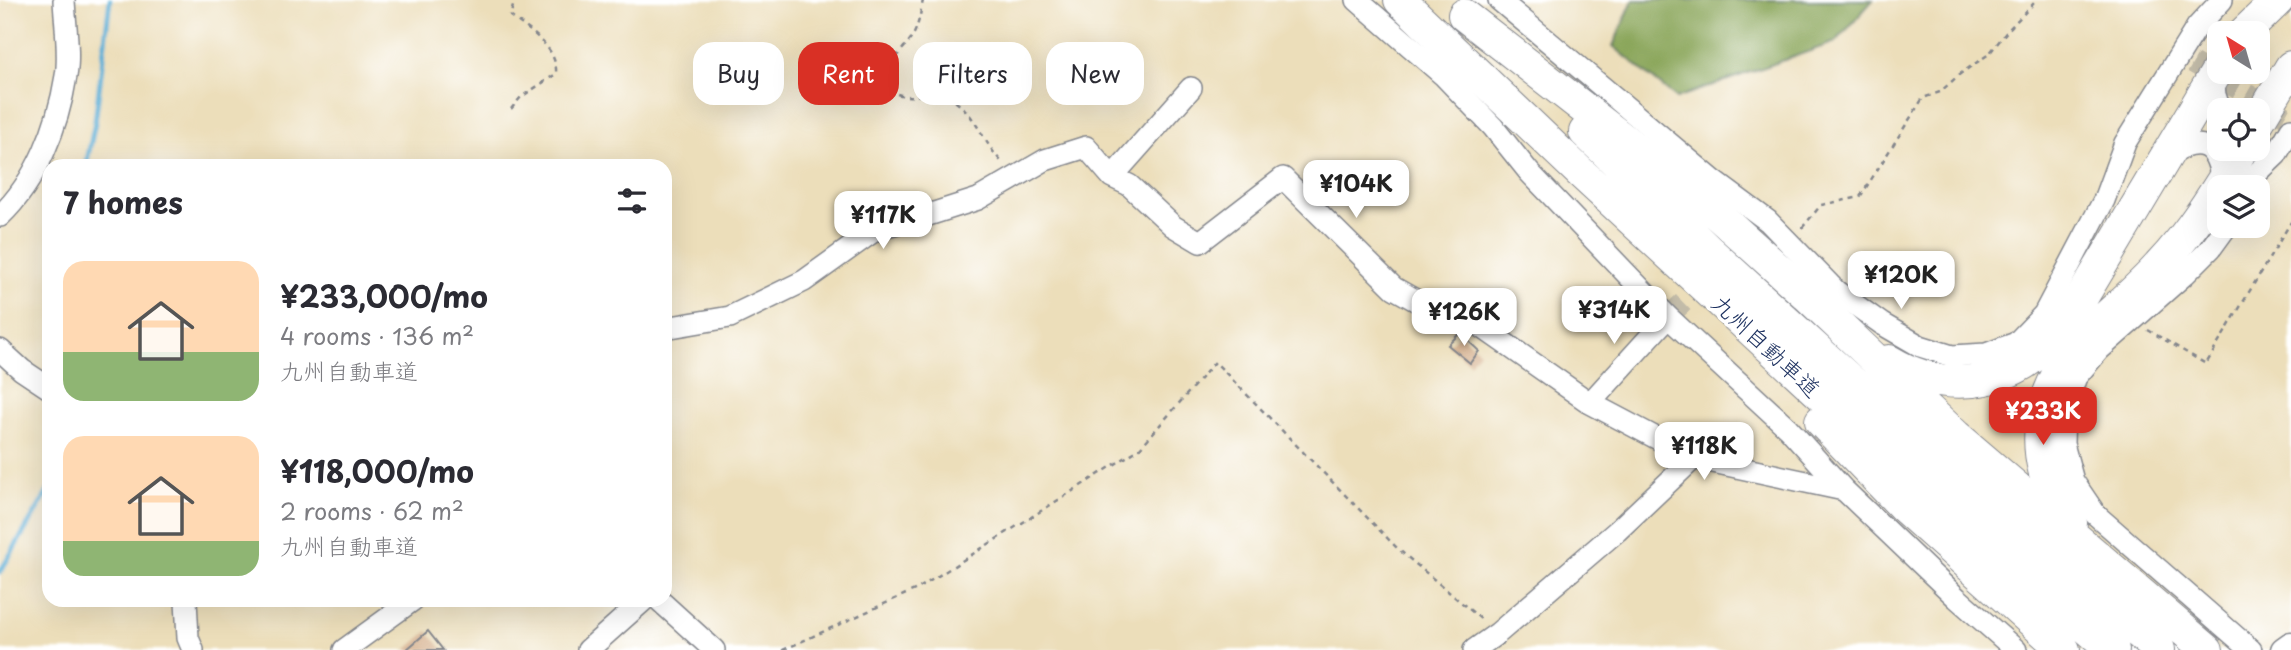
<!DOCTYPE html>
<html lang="en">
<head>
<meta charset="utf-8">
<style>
  :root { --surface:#fff; --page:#f7f7f7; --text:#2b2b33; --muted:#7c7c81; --accent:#d93025 }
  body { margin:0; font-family:"Playpen Sans","Klee One",sans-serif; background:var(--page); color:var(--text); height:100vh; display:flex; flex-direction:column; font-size:26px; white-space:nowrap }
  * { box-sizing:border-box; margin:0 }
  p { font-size:23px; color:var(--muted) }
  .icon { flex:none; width:38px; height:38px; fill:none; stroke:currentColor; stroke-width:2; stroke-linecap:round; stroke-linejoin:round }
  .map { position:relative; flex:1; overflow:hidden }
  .panel { position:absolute; left:42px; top:159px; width:630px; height:448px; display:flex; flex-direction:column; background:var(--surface); border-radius:21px; box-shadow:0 7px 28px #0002 }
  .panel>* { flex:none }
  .guide { position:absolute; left:693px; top:42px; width:665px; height:63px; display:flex; gap:14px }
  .needle { width:46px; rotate:323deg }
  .tools { position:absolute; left:2207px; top:21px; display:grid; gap:14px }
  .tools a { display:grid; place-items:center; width:63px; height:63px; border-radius:14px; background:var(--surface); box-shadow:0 7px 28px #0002; font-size:35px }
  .price { position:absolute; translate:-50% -60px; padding:0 16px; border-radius:14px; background:#fff; color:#222; font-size:23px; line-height:46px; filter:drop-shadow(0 2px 4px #0008) }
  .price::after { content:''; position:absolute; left:50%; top:42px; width:21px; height:16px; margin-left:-10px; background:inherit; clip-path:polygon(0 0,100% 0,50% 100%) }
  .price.current { background:var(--accent); color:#fff }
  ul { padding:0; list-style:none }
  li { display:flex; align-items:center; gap:21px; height:175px; padding:0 21px }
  li span { display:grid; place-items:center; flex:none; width:196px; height:140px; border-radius:21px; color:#555 }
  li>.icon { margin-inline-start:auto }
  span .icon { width:84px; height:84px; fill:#fffc; stroke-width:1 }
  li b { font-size:30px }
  h2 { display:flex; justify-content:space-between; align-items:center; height:84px; padding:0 21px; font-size:30px }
  .chip { padding:0 24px; border-radius:21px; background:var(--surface); box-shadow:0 7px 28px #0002; font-size:24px; line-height:63px }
  .chip.current { background:var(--accent); color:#fff }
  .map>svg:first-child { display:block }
</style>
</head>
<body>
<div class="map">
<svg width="2291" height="650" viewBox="0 0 2291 650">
  <rect width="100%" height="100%" fill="#fff"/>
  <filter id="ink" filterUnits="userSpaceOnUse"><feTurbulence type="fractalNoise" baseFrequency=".0143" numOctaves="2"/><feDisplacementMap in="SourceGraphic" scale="14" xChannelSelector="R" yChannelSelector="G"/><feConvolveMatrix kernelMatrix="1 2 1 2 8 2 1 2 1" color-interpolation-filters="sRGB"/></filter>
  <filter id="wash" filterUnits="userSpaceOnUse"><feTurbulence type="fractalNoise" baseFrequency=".00686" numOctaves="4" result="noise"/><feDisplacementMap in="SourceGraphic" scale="28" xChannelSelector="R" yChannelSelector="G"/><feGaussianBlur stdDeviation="1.57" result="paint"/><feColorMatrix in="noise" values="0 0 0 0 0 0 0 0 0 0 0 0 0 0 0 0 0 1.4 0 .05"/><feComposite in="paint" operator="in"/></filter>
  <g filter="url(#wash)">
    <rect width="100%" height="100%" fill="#ecdeba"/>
    <!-- forest -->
    <path fill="#8aa65a" stroke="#526a5c" stroke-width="2" d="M1633,0H1873L1836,42L1676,98L1613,46Z"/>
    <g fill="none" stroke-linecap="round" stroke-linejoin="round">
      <!-- stream -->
      <path stroke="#5aaed6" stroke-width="5" d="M86,166L95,122L110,0
        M0,572L49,490"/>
    </g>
    <g id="blocks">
      <!-- building -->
      <path fill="#d5b08d" d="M1460,333L1479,351L1470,363L1448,345Z
        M428,631L443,650H406Z"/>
    </g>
  </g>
  <g filter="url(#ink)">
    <use href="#blocks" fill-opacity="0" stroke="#84868c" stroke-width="2"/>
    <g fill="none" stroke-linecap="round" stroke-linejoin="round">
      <!-- minor-tunnel -->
      <path stroke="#c2bba8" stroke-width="21" stroke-dasharray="21 10" stroke-linecap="butt" d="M2193,63L2285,116
        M1668,317L1710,277"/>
      <defs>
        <path id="minor" d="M1357,0L1443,75L1493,127L1529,172L1668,317L1788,428L1844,490L1957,598L2016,650
          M1499,0L1714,181L1768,221L1836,291L1882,324L1920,346L1952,356L1986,354L2016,343L2044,314L2104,200L2125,143L2197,27L2222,0
          M2213,78L2215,95L2220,110
          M2168,154C2201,137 2216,142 2222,181
          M1112,177L1191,88
          M2248,187L2254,176L2276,155L2291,129
          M0,216C37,181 58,126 66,76C70,54 65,23 64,0
          M2227,226L2211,248L2184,275L2099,350L2076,377L2064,410L2063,444L2073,481L2096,515L2251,650
          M665,328L730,317L804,281L878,228L925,216L978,199L1045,160L1086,147L1112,177L1129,185L1173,226L1200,242L1283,178L1394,288L1417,301L1466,316L1590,403L1694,458L1844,490
          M0,350L22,370L49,388
          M1590,403L1668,317
          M186,600L188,638L193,650
          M659,600L714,650
          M344,650L413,600
          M588,650L644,600
          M1474,650L1498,633L1617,531L1694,458"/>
        <path id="major" d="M2284,650L2291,645"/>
        <path id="highway" d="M1400,0L1580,172L1921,487L2113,650
          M1464,15L1699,198L1809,297L1956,436L2207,650
          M2244,33L2278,0
          M2258,122L2291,67
          M1585,132L1708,250L1935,458L2159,650
          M1889,361C1937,390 1991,389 2036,355C2051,344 2061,329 2072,314L2219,68
          M1821,421L1902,505L2064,650
          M2071,523C2025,463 2032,396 2083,340C2107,314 2135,293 2159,266C2192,231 2217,190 2242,149"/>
      </defs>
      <!-- minor casing -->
      <use href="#minor" stroke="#84868c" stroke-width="24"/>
      <!-- major casing -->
      <use href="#major" stroke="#84868c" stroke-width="29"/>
      <!-- highway casing -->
      <use href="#highway" stroke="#84868c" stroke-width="34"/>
      <!-- path -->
      <path stroke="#84868c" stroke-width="2.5" stroke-dasharray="5 5" stroke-linecap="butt" d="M923,0C921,11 918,28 912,37C901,54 880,67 888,90C915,104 922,89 941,95C975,105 979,139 1002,162
        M511,109L521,97L556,74C558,47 529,30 510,16L515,0
        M1802,228L1821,205L1860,197L1923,98L1940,92L1960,74L1989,54L2008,30L2037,0
        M2148,330L2206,364L2291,222
        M783,650L919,588L1139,449L1215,362L1398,549L1482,620"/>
      <!-- minor -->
      <use href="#minor" stroke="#fff" stroke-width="21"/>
      <!-- major -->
      <use href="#major" stroke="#fff" stroke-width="26"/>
      <!-- highway -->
      <use href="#highway" stroke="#fff" stroke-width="32"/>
    </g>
  </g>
  <g text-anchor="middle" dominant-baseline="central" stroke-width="7" stroke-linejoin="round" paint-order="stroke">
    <!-- street labels -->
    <g font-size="23" fill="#1b2f5e" stroke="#fff">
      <text transform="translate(1767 345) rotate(43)">九州自動車道</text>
    </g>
  </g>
</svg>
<div class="tools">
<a><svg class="needle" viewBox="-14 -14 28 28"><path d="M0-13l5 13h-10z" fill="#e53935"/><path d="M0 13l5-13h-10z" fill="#7c7c81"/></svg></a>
<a><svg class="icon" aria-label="locate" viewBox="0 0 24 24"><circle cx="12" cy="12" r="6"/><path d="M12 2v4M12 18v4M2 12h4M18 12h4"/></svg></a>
<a><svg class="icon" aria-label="layers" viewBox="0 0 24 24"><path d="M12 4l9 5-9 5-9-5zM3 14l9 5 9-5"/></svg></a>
</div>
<b class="price" style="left:1356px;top:220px">¥104K</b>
<b class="price" style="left:883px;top:251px">¥117K</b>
<b class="price" style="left:1901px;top:311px">¥120K</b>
<b class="price" style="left:1614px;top:346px">¥314K</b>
<b class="price" style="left:1464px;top:348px">¥126K</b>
<b class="price current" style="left:2043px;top:447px">¥233K</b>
<b class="price" style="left:1704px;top:482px">¥118K</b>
<div class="guide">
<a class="chip">Buy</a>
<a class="chip current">Rent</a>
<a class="chip">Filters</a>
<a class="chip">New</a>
</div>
<section class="panel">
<h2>7 homes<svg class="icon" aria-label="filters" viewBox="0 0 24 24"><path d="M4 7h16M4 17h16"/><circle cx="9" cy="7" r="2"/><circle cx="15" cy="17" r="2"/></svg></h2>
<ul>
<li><span style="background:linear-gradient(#ffd9b3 65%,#8fb573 0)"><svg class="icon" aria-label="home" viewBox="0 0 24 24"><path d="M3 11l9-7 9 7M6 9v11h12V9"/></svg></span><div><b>¥233,000/mo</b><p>4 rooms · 136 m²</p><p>九州自動車道</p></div></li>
<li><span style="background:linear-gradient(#ffd9b3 75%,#8fb573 0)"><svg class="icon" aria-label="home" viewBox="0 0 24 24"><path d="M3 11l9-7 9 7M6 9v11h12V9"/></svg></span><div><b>¥118,000/mo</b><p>2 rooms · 62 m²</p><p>九州自動車道</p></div></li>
</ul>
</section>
</div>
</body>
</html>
